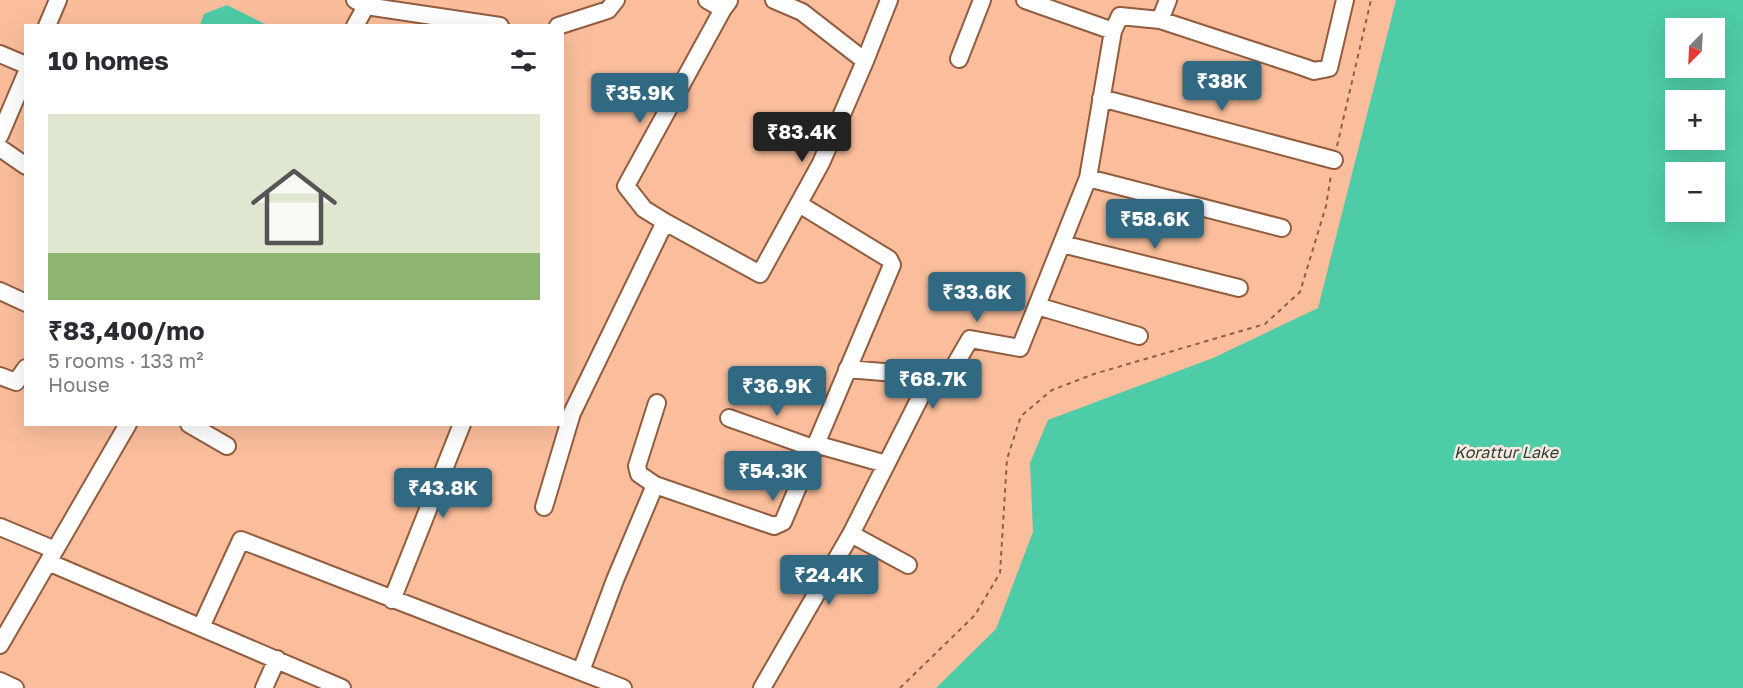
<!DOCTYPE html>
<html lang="en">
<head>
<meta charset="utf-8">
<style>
  :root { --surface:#fff; --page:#f2f2f3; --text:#2b2b33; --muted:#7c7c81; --accent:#316983 }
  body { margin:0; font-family:"Golos Text",sans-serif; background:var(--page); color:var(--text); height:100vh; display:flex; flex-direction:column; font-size:22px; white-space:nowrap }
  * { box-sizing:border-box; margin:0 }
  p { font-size:20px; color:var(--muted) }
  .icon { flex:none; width:33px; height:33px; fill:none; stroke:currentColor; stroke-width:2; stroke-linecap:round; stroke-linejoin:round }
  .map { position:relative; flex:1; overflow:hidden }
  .side { position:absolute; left:24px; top:24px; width:540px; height:402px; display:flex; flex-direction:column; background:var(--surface); border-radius:0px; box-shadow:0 6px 24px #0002 }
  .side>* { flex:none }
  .needle { width:39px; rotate:204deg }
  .tools { position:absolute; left:1665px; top:18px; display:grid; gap:12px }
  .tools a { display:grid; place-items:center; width:60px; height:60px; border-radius:0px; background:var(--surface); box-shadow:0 6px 24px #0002; font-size:30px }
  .price { position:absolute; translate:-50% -51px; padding:0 14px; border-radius:6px; background:var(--accent); color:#fff; font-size:20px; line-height:39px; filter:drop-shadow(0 2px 3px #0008) }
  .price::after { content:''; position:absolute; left:50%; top:36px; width:18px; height:14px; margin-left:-9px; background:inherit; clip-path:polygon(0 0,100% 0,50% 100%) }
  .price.selected { background:#222; color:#fff }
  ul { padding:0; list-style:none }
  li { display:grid; align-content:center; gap:12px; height:318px; padding:0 24px }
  li span { display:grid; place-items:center; height:186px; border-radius:0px; color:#555 }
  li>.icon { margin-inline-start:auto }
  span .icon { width:108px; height:108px; fill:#fffc; stroke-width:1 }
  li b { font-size:26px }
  h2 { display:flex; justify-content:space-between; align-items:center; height:72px; padding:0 24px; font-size:26px }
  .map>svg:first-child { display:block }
</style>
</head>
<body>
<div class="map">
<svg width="1743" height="688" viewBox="0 0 1743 688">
  <rect width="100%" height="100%" fill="#fabe9c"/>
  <!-- water -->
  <path fill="#4ecba7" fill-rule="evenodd" d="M1396,0H1743V688H936L996,629L1033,532L1030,463L1048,420L1213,358L1318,308ZM1676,28H1714V68H1676ZM1676,100H1714V140H1676ZM1676,172H1714V212H1676Z
    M227,5L267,25H200L204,14Z"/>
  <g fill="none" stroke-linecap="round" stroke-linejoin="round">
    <defs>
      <path id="minor" d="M355,0L366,6L500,26
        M707,0L723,9L729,1
        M774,0L802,12L865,61L889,0
        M1025,0L1113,31
        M1160,20L1168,0
        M47,26L58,0
        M355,26L366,6
        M558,26L608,10L616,0
        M0,54L26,65
        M959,59L982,0
        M1101,98L1334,160
        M0,135L26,74
        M0,148L26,166
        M1088,178L1282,228
        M665,222L644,209L626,186L723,9
        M1062,244L1239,288
        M0,291L26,303
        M1037,306L1139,336
        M847,369L931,376L851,534
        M0,376L16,382L26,368
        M931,376L945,382L970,339L1020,348L1088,178L1113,31L1120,16L1160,20L1303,67L1314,71L1329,68L1345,0
        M729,418L813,448
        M189,424L227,446
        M815,444L886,464
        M655,485L639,474L637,466L657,403
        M544,507L572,413L665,222L760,274L821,163L865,61
        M0,527L55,550
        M48,562L342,688
        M392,600L462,424
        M201,627L241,540L623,688
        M0,645L128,424
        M581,671L615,580L655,485L774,526L783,522L892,265L889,259L799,204
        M0,681L15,688
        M264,688L277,659
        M762,688L851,534L908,565"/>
    </defs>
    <!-- minor casing -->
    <use href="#minor" stroke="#925d3e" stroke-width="20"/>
    <!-- path -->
    <path stroke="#88604b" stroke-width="2" stroke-dasharray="4.5 4.5" stroke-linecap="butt" d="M1337,146L1371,0
      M900,688L975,615L1000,573L1007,459L1021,416L1052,390L1094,374L1265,324L1300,292L1326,206L1331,175"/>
    <!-- minor -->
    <use href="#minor" stroke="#fff" stroke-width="16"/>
  </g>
  <g text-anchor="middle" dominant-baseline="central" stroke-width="5" stroke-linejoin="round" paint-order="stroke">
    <!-- water labels -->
    <g font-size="16" font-style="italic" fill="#274239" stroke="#fce9df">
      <text x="1506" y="452">Korattur Lake</text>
    </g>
  </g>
</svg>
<div class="tools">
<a><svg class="needle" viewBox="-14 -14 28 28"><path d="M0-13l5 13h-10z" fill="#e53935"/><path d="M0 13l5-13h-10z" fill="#7c7c81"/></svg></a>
<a>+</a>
<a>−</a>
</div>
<b class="price" style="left:1222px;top:112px">₹38K</b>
<b class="price" style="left:640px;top:124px">₹35.9K</b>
<b class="price selected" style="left:802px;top:163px">₹83.4K</b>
<b class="price" style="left:1155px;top:250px">₹58.6K</b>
<b class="price" style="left:977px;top:323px">₹33.6K</b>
<b class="price" style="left:933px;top:410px">₹68.7K</b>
<b class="price" style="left:777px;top:417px">₹36.9K</b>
<b class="price" style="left:773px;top:502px">₹54.3K</b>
<b class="price" style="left:443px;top:519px">₹43.8K</b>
<b class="price" style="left:829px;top:606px">₹24.4K</b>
<section class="side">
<h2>10 homes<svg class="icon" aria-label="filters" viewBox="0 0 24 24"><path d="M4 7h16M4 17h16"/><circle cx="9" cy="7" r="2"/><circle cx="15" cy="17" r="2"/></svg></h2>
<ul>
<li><span style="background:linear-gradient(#dfe7d0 75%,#8fb573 0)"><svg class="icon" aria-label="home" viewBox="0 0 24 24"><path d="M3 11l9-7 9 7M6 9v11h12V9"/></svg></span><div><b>₹83,400/mo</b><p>5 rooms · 133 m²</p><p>House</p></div></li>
</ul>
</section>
</div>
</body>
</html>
